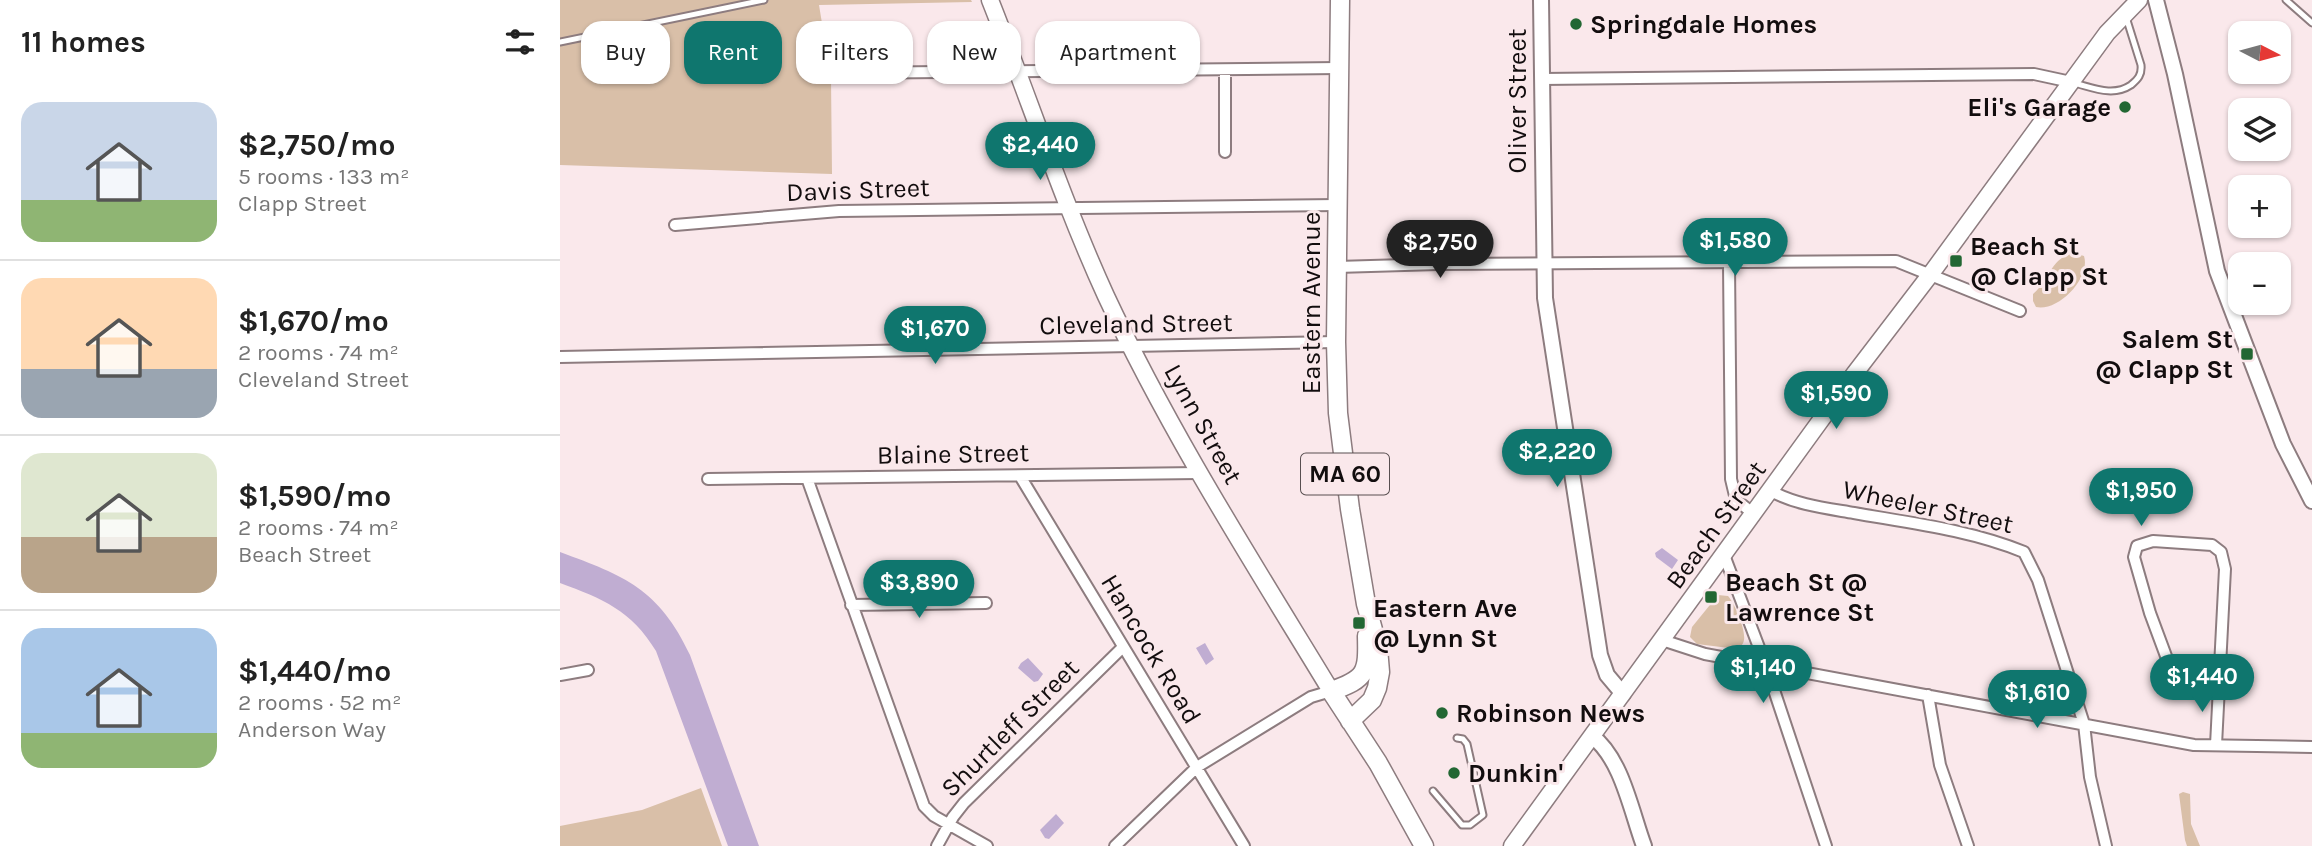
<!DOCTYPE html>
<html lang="en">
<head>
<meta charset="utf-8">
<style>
  :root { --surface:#fff; --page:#f6f6f6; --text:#222; --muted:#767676; --line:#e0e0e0; --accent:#0f766e }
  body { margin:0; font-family:Karla,sans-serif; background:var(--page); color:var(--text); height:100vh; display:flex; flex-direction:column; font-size:26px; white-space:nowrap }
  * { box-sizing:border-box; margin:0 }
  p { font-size:23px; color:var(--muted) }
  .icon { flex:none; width:38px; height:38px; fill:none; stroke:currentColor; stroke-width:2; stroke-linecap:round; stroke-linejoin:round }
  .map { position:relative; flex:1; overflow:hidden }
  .panel { display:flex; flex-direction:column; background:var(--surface); width:560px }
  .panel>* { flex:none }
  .guide { position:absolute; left:21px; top:21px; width:665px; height:63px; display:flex; gap:14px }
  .needle { width:46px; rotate:96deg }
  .buttons { position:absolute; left:1668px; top:21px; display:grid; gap:14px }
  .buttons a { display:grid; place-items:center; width:63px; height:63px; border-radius:14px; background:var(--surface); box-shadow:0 2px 5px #0004; font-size:35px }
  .price { position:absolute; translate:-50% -60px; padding:0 16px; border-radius:24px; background:var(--accent); color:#fff; font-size:23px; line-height:46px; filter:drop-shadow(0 2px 4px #0008) }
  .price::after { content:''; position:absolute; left:50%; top:42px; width:21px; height:16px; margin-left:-10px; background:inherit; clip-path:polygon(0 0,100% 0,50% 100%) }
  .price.on { background:#222; color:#fff }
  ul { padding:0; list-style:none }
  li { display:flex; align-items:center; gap:21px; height:175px; padding:0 21px }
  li+li { border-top:2px solid var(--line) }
  li span { display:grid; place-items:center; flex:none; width:196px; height:140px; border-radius:21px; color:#555 }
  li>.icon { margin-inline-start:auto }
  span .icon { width:84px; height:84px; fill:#fffc; stroke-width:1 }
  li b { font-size:30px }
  h2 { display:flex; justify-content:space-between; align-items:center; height:84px; padding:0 21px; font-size:30px }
  .chip { padding:0 24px; border-radius:21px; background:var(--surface); box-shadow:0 2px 5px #0004; font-size:24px; line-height:63px }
  .chip.on { background:var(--accent); color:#fff }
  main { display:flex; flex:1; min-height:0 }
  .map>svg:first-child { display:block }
</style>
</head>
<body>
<main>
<section class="panel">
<h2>11 homes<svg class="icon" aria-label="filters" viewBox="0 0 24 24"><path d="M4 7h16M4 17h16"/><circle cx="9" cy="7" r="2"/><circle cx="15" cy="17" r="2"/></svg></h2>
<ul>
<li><span style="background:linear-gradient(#c9d6e8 70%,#8fb573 0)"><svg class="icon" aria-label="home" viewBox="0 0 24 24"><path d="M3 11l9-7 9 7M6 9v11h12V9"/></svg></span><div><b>$2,750/mo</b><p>5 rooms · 133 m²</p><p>Clapp Street</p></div></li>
<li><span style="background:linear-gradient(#ffd9b3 65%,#9aa5b1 0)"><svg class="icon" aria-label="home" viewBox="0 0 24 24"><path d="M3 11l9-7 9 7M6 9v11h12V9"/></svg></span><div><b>$1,670/mo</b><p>2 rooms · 74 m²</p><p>Cleveland Street</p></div></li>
<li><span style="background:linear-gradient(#dfe7d0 60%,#b9a48a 0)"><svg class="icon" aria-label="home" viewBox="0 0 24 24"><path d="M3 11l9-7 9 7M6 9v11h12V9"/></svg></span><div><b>$1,590/mo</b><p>2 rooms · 74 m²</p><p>Beach Street</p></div></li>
<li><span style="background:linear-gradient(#a9c7e8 75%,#8fb573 0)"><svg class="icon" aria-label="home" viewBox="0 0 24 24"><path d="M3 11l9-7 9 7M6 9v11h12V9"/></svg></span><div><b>$1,440/mo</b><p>2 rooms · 52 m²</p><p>Anderson Way</p></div></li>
</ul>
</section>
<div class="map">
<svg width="1752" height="846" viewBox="0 0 1752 846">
  <rect width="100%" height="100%" fill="#fae8eb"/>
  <!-- green -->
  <path fill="#d9bfa8" d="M0,0H411L412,2L259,5L271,78L272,174L0,165Z
    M1514,253L1524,256C1531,278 1498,312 1476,307L1473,301V294C1490,280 1490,258 1514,253Z
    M1158,595L1168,596C1174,602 1186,630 1184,640C1183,645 1181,646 1177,649L1137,644L1130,637L1132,627Z
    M141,788L162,846H0V826L82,810Z
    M1623,792L1630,794L1631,824L1640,846H1627L1625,840L1619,794Z"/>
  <!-- water -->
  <path fill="#c0add2" d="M1102,548L1118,560L1112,569L1096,557L1095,553Z
    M0,552C65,576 99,589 130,655L199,846H168L96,651C71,610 43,599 0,583Z
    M645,643L654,659L646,665L636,648Z
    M468,658L483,674L478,681L474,682L458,668L461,663Z
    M496,814L504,823L489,839L485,838L480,830Z"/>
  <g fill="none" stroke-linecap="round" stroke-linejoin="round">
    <defs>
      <path id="service" d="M1726,0L1752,23
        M0,42L204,0
        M1514,83C1534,88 1553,97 1571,85C1578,79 1582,75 1581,65L1566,17
        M873,791L902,825H910L923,815L907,744L903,739L897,738"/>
      <path id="minor" d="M665,70V152
        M280,73L779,68
        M982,79L1474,74L1511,82
        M115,225L279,211L778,205
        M1169,263L1171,479L1176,500L1194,514
        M777,267L878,264L1336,261L1460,311
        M0,357L776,342
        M460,476L684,846
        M247,478L364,806L374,816L427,846
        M148,479L639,473
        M1211,491C1237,505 1265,508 1294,513C1351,523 1410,530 1464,552L1478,580L1524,724L1530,777L1546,846
        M1164,555L1206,666L1266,846
        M291,605L426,603
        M1102,640L1145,654L1634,745L1752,747
        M0,675L28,670
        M1368,695L1380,765L1408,846
        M1656,745L1665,569L1661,552L1652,545L1593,541L1577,546L1574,557L1590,613L1616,683L1659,684
        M377,846L393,817L404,803L563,647
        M555,846L637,767L751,697L771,691"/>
      <path id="tertiary" d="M981,0L985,298L1040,655L1047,675L1063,694
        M1596,0L1615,74L1657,271L1723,444L1752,501
        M1032,736C1062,759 1071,811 1084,846"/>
      <path id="secondary" d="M430,0C469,98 502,200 546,296C610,433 692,561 771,691
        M952,846L1295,373L1370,275L1547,33L1579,0"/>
      <path id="primary" d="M780,0L776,342L778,413L790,509L806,604L818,648L820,672L817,688L812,700L790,721
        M807,636C808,672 807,679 771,691L818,763L864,846"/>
    </defs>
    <!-- service casing -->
    <use href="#service" stroke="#8d7c7f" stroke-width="9"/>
    <!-- minor casing -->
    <use href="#minor" stroke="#8d7c7f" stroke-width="14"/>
    <!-- tertiary casing -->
    <use href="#tertiary" stroke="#8d7c7f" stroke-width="18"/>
    <!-- secondary casing -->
    <use href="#secondary" stroke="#8d7c7f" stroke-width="19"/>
    <!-- primary casing -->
    <use href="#primary" stroke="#8d7c7f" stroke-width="21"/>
    <!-- service -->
    <use href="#service" stroke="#fff" stroke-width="5"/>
    <!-- minor -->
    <use href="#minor" stroke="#fff" stroke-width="10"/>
    <!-- tertiary -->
    <use href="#tertiary" stroke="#fff" stroke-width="14"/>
    <!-- secondary -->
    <use href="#secondary" stroke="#fff" stroke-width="16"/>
    <!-- primary -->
    <use href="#primary" stroke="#fff" stroke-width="18"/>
  </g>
  <!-- markers -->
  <g fill="#226733" stroke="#fae8eb" stroke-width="2.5">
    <circle cx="1016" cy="24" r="7"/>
    <circle cx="1565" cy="107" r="7"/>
    <rect x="1389" y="254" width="14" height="14" rx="3.5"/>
    <rect x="1680" y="347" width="14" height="14" rx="3.5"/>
    <rect x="1144" y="590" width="14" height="14" rx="3.5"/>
    <rect x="792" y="616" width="14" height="14" rx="3.5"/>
    <circle cx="882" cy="713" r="7"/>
    <circle cx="894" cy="773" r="7"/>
  </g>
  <g text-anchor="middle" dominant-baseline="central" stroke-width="6" stroke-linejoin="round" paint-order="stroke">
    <!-- shield labels -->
    <rect fill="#fae8eb" stroke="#584f50" stroke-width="2" x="741" y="453.5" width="88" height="41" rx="5"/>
    <g font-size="24" font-weight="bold" fill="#120d0e">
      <text x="785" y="474">MA 60</text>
    </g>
    <!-- poi labels -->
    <g font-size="26" font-weight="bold" fill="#120d0e" stroke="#fae8eb" text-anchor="start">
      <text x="1030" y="24">Springdale Homes</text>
      <text x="1551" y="107" text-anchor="end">Eli's Garage</text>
      <text x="1410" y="246">Beach St<tspan x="1410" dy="30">@ Clapp St</tspan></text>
      <text x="1673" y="339" text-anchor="end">Salem St<tspan x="1673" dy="30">@ Clapp St</tspan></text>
      <text x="1165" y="582">Beach St @<tspan x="1165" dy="30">Lawrence St</tspan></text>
      <text x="813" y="608">Eastern Ave<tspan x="813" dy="30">@ Lynn St</tspan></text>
      <text x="896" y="713">Robinson News</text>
      <text x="908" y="773">Dunkin'</text>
    </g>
    <!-- street labels -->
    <g font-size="26" fill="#120d0e" stroke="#fae8eb">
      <text transform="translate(957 101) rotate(-90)">Oliver Street</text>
      <text transform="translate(298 190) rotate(-2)">Davis Street</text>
      <text transform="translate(751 303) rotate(-90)">Eastern Avenue</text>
      <text transform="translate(576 324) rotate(-1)">Cleveland Street</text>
      <text transform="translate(643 424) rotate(61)">Lynn Street</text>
      <text transform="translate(393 454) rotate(-1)">Blaine Street</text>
      <text transform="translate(1368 507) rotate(12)">Wheeler Street</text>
      <text transform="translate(1156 525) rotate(-54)">Beach Street</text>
      <text transform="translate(591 649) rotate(59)">Hancock Road</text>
      <text transform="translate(450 728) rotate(-45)">Shurtleff Street</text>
    </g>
  </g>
</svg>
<div class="buttons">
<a><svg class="needle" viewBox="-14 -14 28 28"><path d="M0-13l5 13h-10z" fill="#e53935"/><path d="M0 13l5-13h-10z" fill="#767676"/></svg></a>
<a><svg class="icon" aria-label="layers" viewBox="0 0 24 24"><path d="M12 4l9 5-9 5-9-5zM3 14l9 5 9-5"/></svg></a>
<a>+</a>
<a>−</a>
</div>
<b class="price" style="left:480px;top:182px">$2,440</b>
<b class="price" style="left:1175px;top:278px">$1,580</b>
<b class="price on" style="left:880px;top:280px">$2,750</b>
<b class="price" style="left:375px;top:366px">$1,670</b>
<b class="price" style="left:1276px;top:431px">$1,590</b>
<b class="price" style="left:997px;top:489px">$2,220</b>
<b class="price" style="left:1581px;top:528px">$1,950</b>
<b class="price" style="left:359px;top:620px">$3,890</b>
<b class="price" style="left:1203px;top:705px">$1,140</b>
<b class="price" style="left:1642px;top:714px">$1,440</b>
<b class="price" style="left:1477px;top:730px">$1,610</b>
<div class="guide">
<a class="chip">Buy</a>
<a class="chip on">Rent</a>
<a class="chip">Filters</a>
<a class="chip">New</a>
<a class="chip">Apartment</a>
</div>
</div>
</main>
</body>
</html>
